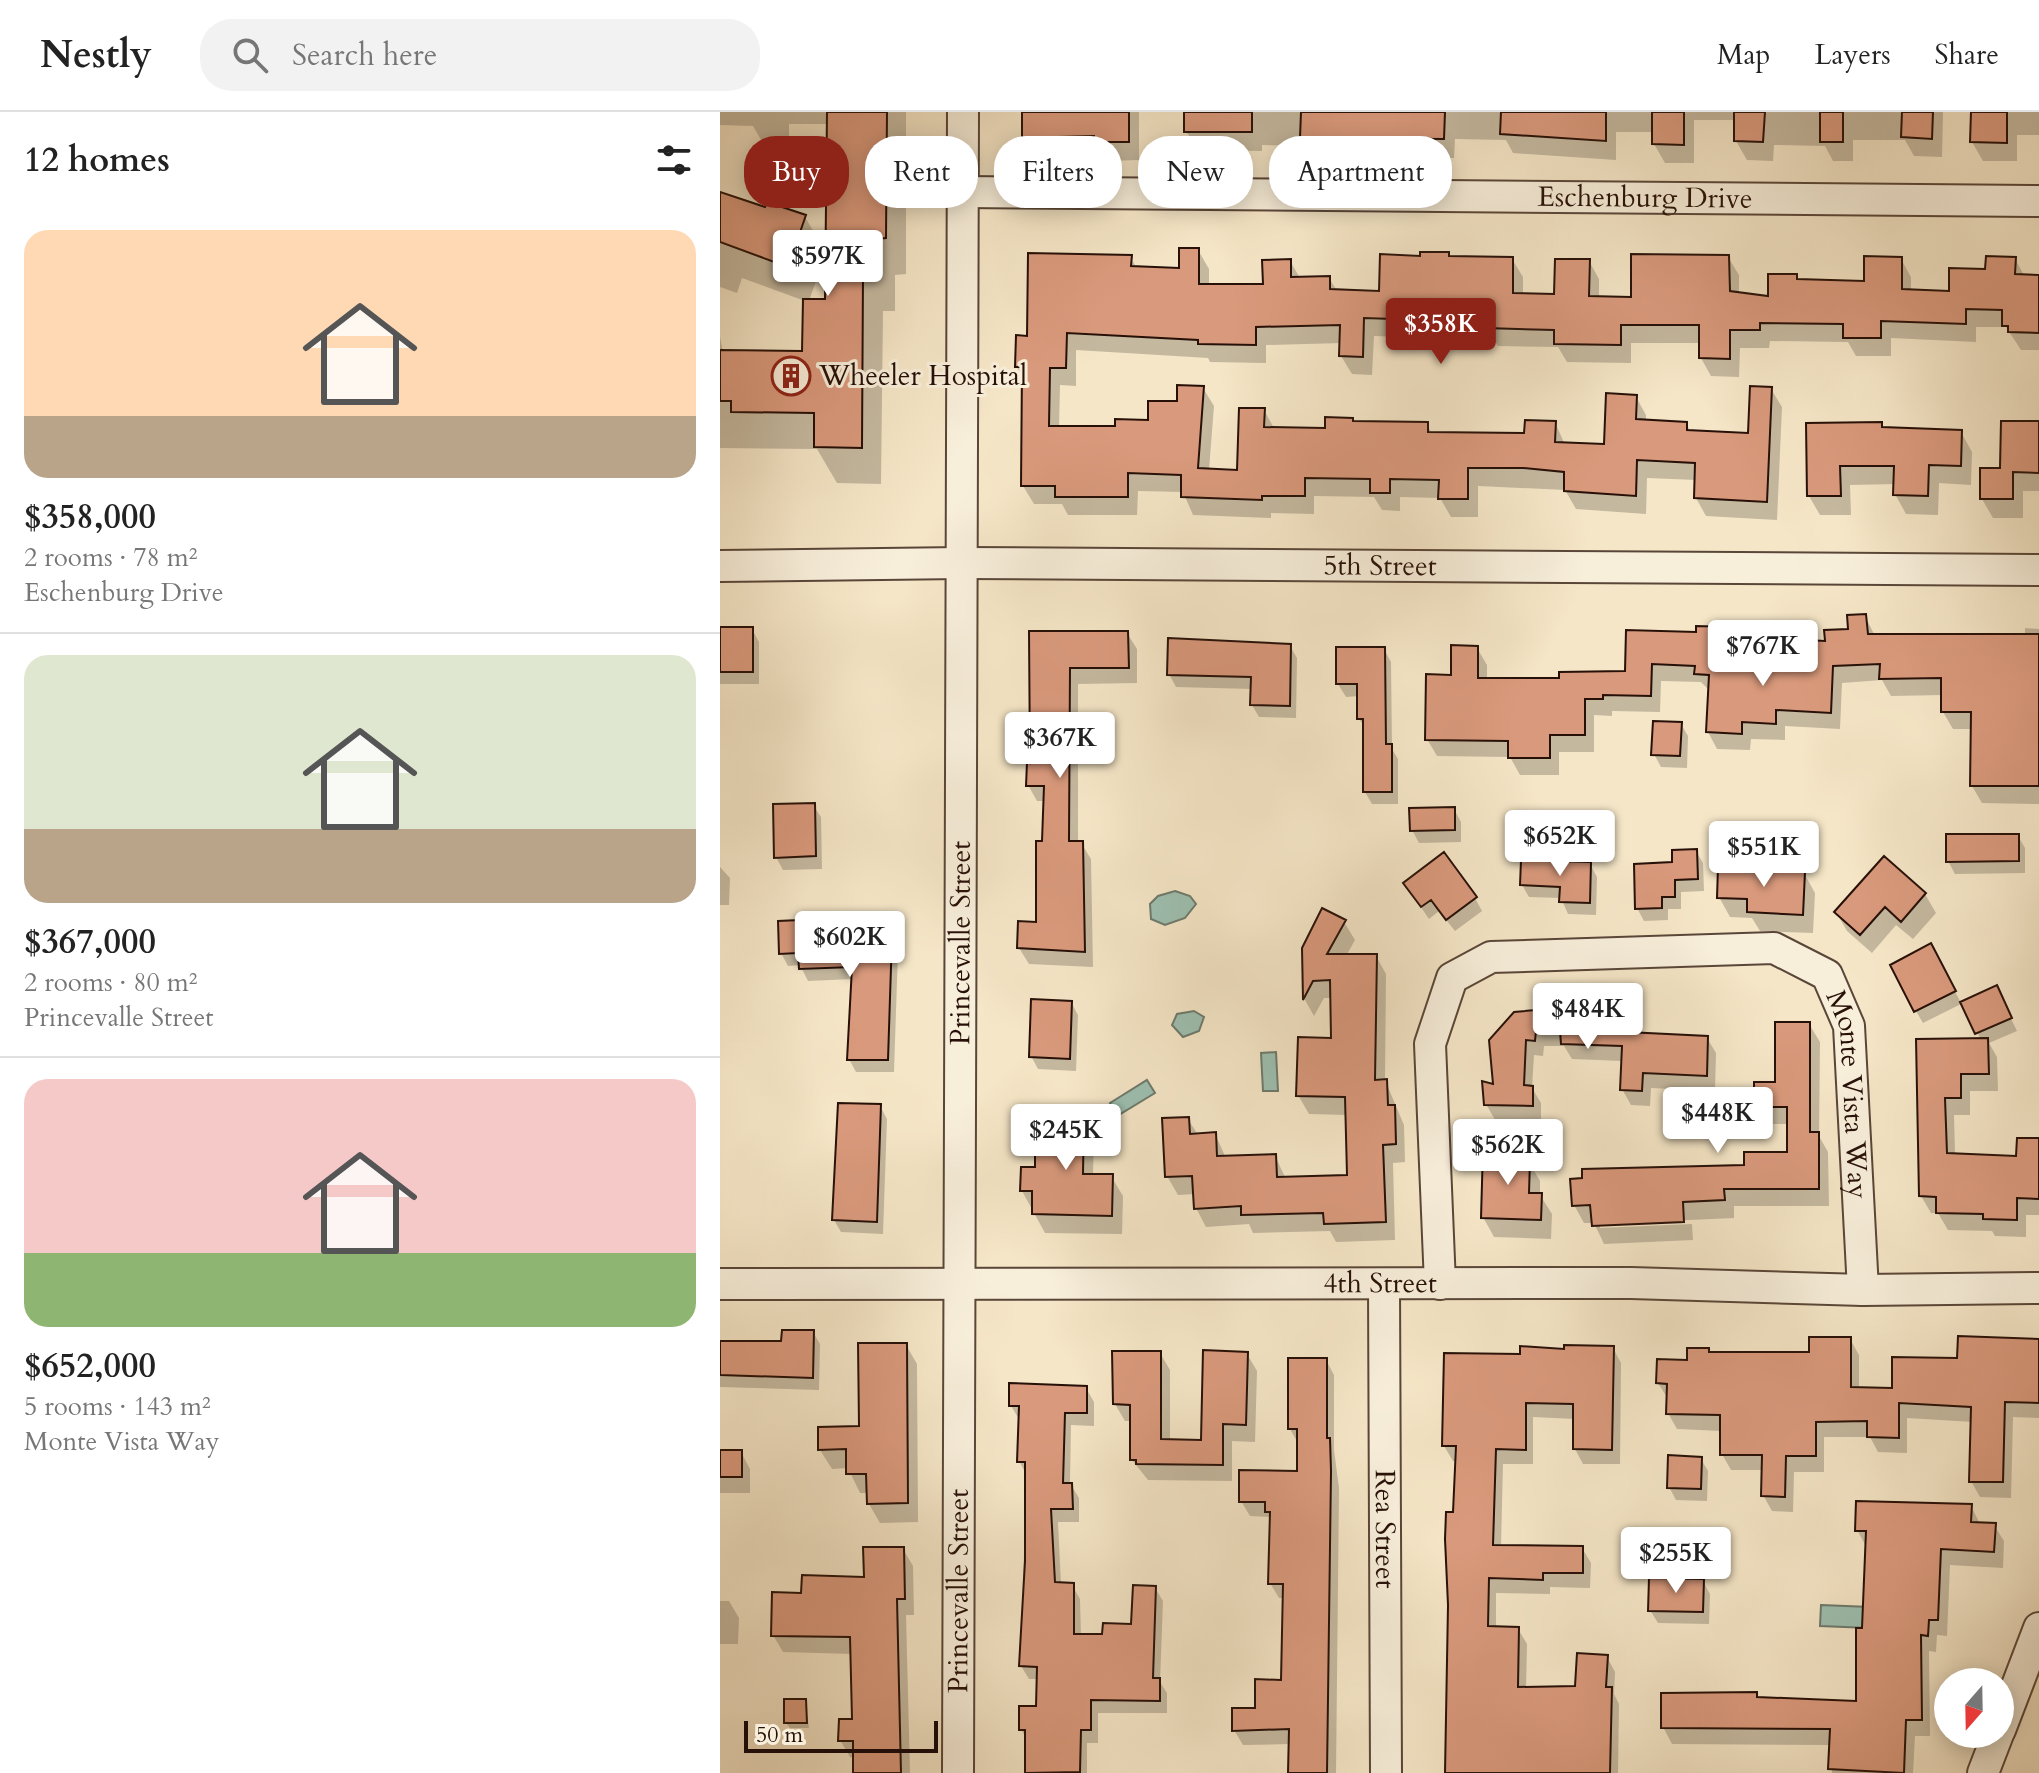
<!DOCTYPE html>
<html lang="en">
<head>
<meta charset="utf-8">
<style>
  :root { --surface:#fff; --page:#f2f2f2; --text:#222; --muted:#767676; --line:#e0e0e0; --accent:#8f2418 }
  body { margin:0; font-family:Cardo,serif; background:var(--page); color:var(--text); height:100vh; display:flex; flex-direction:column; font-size:30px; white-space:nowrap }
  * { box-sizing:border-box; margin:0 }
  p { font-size:26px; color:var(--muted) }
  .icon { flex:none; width:44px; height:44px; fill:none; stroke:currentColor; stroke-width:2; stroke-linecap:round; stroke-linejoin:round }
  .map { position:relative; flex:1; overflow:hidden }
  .sheet { display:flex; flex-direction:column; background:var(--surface); width:720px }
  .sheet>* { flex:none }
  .banner { position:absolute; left:24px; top:24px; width:760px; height:72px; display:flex; gap:16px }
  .needle { width:52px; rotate:200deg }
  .controls { position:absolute; left:1214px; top:1556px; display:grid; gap:16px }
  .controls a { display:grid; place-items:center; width:80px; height:80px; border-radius:50%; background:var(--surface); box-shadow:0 4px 20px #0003; font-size:40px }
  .scale { position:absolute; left:24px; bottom:20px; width:194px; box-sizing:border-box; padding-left:8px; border:4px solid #271008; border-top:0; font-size:22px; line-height:28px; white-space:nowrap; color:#271008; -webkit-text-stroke:6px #f8efdb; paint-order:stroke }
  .price { position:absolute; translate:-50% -68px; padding:0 18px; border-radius:8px; background:#fff; color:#222; font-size:26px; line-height:52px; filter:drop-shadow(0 2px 4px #0008) }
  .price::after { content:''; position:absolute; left:50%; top:48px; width:24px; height:18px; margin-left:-12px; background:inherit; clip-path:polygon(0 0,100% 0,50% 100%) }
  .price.on { background:var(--accent); color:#fff }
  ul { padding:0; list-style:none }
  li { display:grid; align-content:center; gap:16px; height:424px; padding:0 24px }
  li+li { border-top:2px solid var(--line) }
  li span { display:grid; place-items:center; height:248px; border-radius:24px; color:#555 }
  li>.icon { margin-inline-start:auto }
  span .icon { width:144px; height:144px; fill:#fffc; stroke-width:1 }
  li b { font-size:34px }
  h2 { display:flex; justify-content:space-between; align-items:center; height:96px; padding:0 24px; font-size:34px }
  .pill { padding:0 28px; border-radius:32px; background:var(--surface); box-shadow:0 4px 20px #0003; font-size:28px; line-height:72px }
  .pill.on { background:var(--accent); color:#fff }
  header { display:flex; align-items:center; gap:48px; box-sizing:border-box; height:112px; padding:0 40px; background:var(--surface); border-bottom:2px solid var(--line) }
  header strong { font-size:38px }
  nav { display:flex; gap:44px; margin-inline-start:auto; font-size:28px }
  .search { width:560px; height:72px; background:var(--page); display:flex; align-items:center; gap:20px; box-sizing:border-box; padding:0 28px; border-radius:32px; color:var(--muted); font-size:30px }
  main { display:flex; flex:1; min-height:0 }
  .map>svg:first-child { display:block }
</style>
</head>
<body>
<header>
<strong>Nestly</strong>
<div class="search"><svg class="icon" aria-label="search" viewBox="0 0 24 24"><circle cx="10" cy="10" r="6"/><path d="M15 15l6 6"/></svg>Search here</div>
<nav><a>Map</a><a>Layers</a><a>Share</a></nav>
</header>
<main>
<section class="sheet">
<h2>12 homes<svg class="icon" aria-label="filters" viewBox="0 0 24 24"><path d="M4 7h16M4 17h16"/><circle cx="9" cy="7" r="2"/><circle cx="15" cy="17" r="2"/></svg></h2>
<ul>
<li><span style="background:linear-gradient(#ffd9b3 75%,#b9a48a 0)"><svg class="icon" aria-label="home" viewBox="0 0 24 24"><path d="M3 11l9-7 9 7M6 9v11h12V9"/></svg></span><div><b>$358,000</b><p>2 rooms · 78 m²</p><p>Eschenburg Drive</p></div></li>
<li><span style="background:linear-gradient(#dfe7d0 70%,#b9a48a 0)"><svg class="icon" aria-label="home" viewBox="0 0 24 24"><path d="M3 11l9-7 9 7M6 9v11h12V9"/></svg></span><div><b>$367,000</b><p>2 rooms · 80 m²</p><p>Princevalle Street</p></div></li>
<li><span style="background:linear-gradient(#f6c9c9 70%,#8fb573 0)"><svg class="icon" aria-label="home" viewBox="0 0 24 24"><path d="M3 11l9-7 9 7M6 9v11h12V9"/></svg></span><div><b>$652,000</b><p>5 rooms · 143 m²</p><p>Monte Vista Way</p></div></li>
</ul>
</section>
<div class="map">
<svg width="1319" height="1661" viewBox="0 0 1319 1661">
  <rect width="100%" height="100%" fill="#f5e6c7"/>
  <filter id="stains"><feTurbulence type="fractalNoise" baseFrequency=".0025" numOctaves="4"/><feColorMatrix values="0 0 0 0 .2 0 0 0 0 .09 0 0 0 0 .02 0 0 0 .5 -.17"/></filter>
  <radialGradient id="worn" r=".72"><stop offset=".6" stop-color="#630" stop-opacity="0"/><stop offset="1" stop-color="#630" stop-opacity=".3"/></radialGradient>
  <!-- water -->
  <path fill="#9dc0b1" stroke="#6e7a6d" stroke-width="2" d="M455,779L470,784L476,792L465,806L445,813L431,807L430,792L438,784Z
    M474,899L484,905L479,919L463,925L452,913L457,902Z
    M556,940L558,979H543L541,941Z
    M427,968L435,981L397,1004L390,991Z
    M1101,1493L1150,1495L1149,1516L1100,1514Z"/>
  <!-- shadow -->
  <path fill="#0003" d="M0,0H186V162L175,163V199H163L161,372L117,371L97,337L0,336V225L3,240L84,241L85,189L22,166L17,181L0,175V82L46,97L85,105L106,141L89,189H107L109,12H69V33H44L33,14L0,13Z
    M304,0H419V48L387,49L384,43L316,45L304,25Z
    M466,0H1223L1222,45L1194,44L1185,28H1133V49H1113L1105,34L1054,33L1053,49L1027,48L1016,29V8H974V51H945L934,32V20H896V48L793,41L786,28L735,27L734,46L593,45L586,34L542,33V39L478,38L466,19Z
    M1253,0H1319V23H1297V49H1263L1252,30Z
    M478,138L489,157V174H545L570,149L580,166H609L617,179L661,181L730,146L792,147L803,165V183L836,184L869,149L879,167V186L913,187L1008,145L1019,163V182L1050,186L1076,164L1079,169L1146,171L1181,147L1191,165V179L1231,181L1295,147L1305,165H1319V238H1301L1286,215H1256V230L1171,226V244H1136L1128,230L1050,229L1049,236H1020L1019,265L991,264L981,246V231H911V251L847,250L838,235L778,234L774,228L654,224L652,263L632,262L621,244L622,231L546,233V251L490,250L488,246L356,238V274L340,273L339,316H397L430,310L483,276L494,294L489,358L519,360L544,298L555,318L607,319L634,311L707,312L712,322L806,323L835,310L845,333L886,334L916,285L926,303V310L966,312L971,320L1030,323L1051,277L1062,295L1057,408L986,404L976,386V368L927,366L926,402L856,397L845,378L758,374V405H731L720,386L680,385V399L662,398L654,385L594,384V402L551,401V406L473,403L463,380L418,379L417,403H348L342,392H314L303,374L304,267L297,255L309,226L410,145L417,156L461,158Z
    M1319,311V379H1303V406H1273L1262,387Z
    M1160,312L1163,317L1241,320L1252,340L1251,373L1219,371L1218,403L1186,402L1175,382L1176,372L1130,373L1131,403H1100L1089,384Z
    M1145,504L1155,524L1305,523V516L1319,517V692L1262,691L1252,674L1253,617H1233L1223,600V583L1171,584L1162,568L1122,571L1120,617L1065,614V628L1031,627L1030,638L997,637L988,620L990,579L981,570L941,569L940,600L892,599V604L874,603V640H839V663H800L790,645L717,644L707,627L733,565L757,536L767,553V568H841L907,561L978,522L1011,517L1016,526L1107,531L1130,519Z
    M0,517H32L39,530V572H0Z
    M311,521H407L417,537V571L358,572V731H361L371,747L373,855L309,852L299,836L318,812L326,689H317L308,673L312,653Z
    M570,534L577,546L576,606L539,605L532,593V577L456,575L449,562Z
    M664,537L671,550L672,637L678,647V692H652L645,680V615L639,607V584L626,585L618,572Z
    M961,612L968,624L967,656L941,655L934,642Z
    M93,693L101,705L102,757L63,758L56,745Z
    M734,697L741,710V730L699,731L692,718Z
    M1298,724L1305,736V761L1235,762L1228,749Z
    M976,739L983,751L984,779L961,780V797H948V808L924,809L917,796L954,752Z
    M870,752L877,765L876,803L848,802L841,786L809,785L802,773Z
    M0,755L10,766L9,793H0Z
    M1084,761L1095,781L1093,821L1040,819L1032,806L1010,805L999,785Z
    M685,772L755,786L762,799L735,819L719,799L709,807Z
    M1205,782L1216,801L1193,827L1176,813L1152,841L1127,819L1116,800Z
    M101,809L108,825L171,826L178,839L174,960H136L129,947L133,867L88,869L80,853L68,854L61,841Z
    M624,810L635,828L626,844H656L666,862L665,968L684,1013L685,1050L673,1051L675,1128L616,1130L610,1119L533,1121L529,1112L486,1115L476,1096L475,1082L458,1083L447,1064L468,1007L478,1023L495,1022L506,1046L555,1044L566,1067L629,1065L628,1003L589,1002L578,983L613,928L612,886H604L594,904L585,888L584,836Z
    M1211,834L1241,891L1276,876L1297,919L1269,931L1277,945L1278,979H1250V1003H1234L1235,1043L1298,1046L1299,1028H1319V1103H1306V1125L1275,1124L1272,1119L1228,1118L1218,1101H1211L1201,1084L1198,929L1261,928L1243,891L1203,911L1196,899L1172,853Z
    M351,890L358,903L356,959L318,957L311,944Z
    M839,902L906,903L915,923L987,926L996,941L995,979L931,976L930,994L911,993L902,977L903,949L852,947L844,934H824L823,944L814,943L812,976L821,991V1009L775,1008L766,992L775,974L771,929Z
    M1089,912L1100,930L1099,1024L1108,1040L1109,1094H1014V1106L880,1112V1116L972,1112L973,1128L884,1132L874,1111H864L854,1093L1026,1055L1069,1042V1012H1046L1036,994L1057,972Z
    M160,994L167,1007L163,1122L121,1120L114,1108Z
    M363,1001L374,1021L373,1064H391L403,1084L402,1122L325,1121L302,1079L328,1035Z
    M794,1039L800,1050H809L820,1069V1083L832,1102L831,1127L774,1125L763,1105Z
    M93,1220L100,1232L99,1278L0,1275V1231H63Z
    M1130,1227L1139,1243V1277L1173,1278L1239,1248L1319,1229V1306L1293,1305L1291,1386L1260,1385L1251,1369L1253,1310L1187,1306V1341L1158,1340L1150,1325H1104V1360H1074L1073,1400L1052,1399L1043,1383L1044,1358H1011L1002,1342V1319L957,1317L948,1301V1287L938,1271L969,1250L990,1242H1091Z
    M186,1233L197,1252L198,1410L160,1411L149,1392V1381H140L128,1356L112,1357L100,1338L141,1316Z
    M802,1236H893L901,1251L900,1352H863L855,1337V1307L813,1305V1352H783L781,1435L862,1436L871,1451L870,1476L830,1475V1482L776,1481V1516L798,1517L807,1532L806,1577L857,1575L887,1545L895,1560L894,1582L899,1592L898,1661H727L737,1349H733L724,1334L802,1244Z
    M440,1241L450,1258V1329L483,1330L527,1242L537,1259L535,1330L512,1329V1369L428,1368L412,1348V1309H405L395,1292Z
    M606,1248L614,1263V1338L619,1376L616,1661H570V1632L523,1633L514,1618L563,1570L565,1486H559L550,1471V1405L530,1404L521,1389L579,1361V1333L570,1317Z
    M366,1276L374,1290V1314L351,1313L350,1371L359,1386V1410H338L341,1473H352L360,1487L361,1524H384L413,1514L435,1476L443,1489L440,1570L447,1581V1601H378V1631H367V1661H307V1628L301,1617L318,1596L319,1567H309L301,1554L306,1362L299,1349V1307L291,1294Z
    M0,1340H21L30,1357V1381H0Z
    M981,1347L988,1359L987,1389L956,1388L949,1375Z
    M1251,1394L1260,1412L1274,1413L1284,1429L1283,1456L1230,1453L1227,1524L1217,1523L1216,1540L1209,1539L1210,1624H1195L1193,1661H1112L1111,1633L952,1632L943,1615L1036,1582L1038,1587L1138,1591L1147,1436L1137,1418Z
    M183,1437L193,1454L194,1503H186L190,1661H135V1646L130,1645L120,1628L134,1609L132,1542L63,1540L53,1523L83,1483L146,1467Z
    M983,1469L990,1482L989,1512L938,1511L930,1498Z
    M0,1489H9L19,1506L18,1532H0Z
    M85,1589L89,1616H70L66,1611Z"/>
  <!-- building -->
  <path fill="#d9997c" stroke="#271008" stroke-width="2" d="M107,0H167L166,126L155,127V163H143L142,336L94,335V301L11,300V289H0V238L82,239L83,187H105Z
    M302,0H409V30H374V24L302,26Z
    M464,0H532V20H464Z
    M581,0H725L724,27L580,26Z
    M781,0H886V29L780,22Z
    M932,0H964V33L932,32Z
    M1014,0H1045L1043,30L1014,29Z
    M1100,0H1123V30H1100Z
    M1182,0H1213L1212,27L1181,25Z
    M1251,0H1287V31L1250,30Z
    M0,80L45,95L47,90L86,103L68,155L0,130Z
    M459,136H479V172H543L542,148L571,147V165L610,164V177L659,179L660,142L700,144V140H729V144L793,145V181L834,182L835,147H870L869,184L911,185V142L1009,143L1010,179L1048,184V162H1077V167L1144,169V144L1182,145V177L1229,179V156L1265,157L1266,144L1296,145L1295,162L1319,163V221L1288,220V214H1282V198L1246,197V212L1161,209V226H1123V212L1040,211V218H1010V247L979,246V213H901V233L834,232V218L765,216V210L644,206L643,245L619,244L620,213L536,215V233L478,232V228L347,221L346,256H330L329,314H395V307L428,308V289H457V273L484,274L478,356L517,358L519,296H545L544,315L605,316V305L633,306V309L708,310V320L804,321L805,308L836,309L835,330L884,332L886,281L917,283L916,307L967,310V318L1028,321L1030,274L1052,275L1047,390L974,386L975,351L917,348L916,384L844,379V360L803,356H748V387H718L719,368L670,367V381H650V367L585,366V384H542V388L461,385V363L408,361V385H335V374H301L302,255H295L296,223L307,224L308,141L412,143L411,154L459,156Z
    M1281,309H1319V361L1293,360V387H1260V356H1280Z
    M1162,310V315L1242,318L1241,354L1209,353L1208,384L1173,383L1174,354H1120L1121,384H1087L1086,311Z
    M1146,502L1148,522H1319V674H1250L1251,600H1221V566L1159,567L1160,552L1113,554L1111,601L1056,598V612L1022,610V622L986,620L989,563L974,562L975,554L932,552L931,584L883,583V587H865V623H830V646H788V629L705,628L706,562L731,563V533L758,534V566H839V560L905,559L906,518L976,520V514L1012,515V524L1105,529L1104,518L1128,517L1127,503Z
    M0,515H33V560H0Z
    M309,519H408L409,556H350L349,729H363L365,840L297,836L298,809L316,810V729H322L324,674H306L307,650L310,651Z
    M448,526L571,532L570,594L530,593L531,565L447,563Z
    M616,535H665L666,632H672V680H643V607H637V572H616Z
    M933,609L962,610L960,644L931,643Z
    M95,691L96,744L54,746L53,692Z
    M735,695V718L690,719L689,696Z
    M1226,722H1299V749L1226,750Z
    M977,737L978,767L955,768V785H942V796L915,797L914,752L952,750V738Z
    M724,740L757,785L726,808L711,788L701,795L683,771Z
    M1164,744L1206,781L1181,810L1165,795L1140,823L1114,800Z
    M801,748L871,750L870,791L839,790L840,775L800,773Z
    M998,755L1085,760L1083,803L1027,800V787L997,786Z
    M602,796L626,808L607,842H657L655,968L667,967L668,993H675L676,1032L663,1033L666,1110L604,1112L603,1101L521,1103V1094L474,1097L472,1064L445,1065L442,1006L469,1005L470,1022L496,1020L497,1044L556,1042L557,1065L627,1063L625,985L576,984L578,925L611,926L610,868L593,869L583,888L582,836Z
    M102,807V823L172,824L168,948H127L132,855L79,857L78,841L59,842L58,809Z
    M1211,831L1236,879L1194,900L1170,853Z
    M1277,873L1292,906L1255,922L1240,890Z
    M311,887L352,889L350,947L309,945Z
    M839,896V900L907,901V920L988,924L987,964L923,961L922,979L900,978L902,934L841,932L840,919H816L815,929L806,928L804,973L813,974V994L764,993L762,969L773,972L769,928L794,900Z
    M1055,910H1090V1020H1099V1077H1004L1005,1088L963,1090L964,1110L872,1114L870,1093L852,1094L850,1067L862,1066V1057L1024,1053V1040H1067V995H1034V970H1055Z
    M1268,926L1269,962H1241V986H1225L1227,1041L1296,1044L1297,1026H1319V1087L1297,1086V1108L1263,1107V1102L1216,1101V1085L1199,1084L1196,927Z
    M118,991L161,992L157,1110L112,1108Z
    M327,998L364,999L363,1062H393L392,1104L312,1102V1079H300L301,1055H315V1033H326Z
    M763,1036L795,1037V1047L810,1048L809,1081H822L821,1108L761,1106Z
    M62,1218H94L93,1266L0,1263V1229H61Z
    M1238,1224L1319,1227V1291L1285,1290L1283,1370H1249L1251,1295L1179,1291V1326L1147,1325V1309L1096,1310V1344H1066L1065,1385L1041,1384L1042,1343H1000V1303L946,1302L947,1272L936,1271L937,1247L967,1248V1236H989V1240H1089V1225H1131V1275L1172,1276V1245L1237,1246Z
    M138,1231H187L188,1391L147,1392L146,1362H126V1337L98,1338V1315L139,1314Z
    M844,1233L894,1234L892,1338L853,1337V1292L806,1291V1338L776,1337L773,1433L863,1434V1461H823V1468L769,1466L768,1514L799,1515L798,1575L855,1574L857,1541L888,1543L886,1575H892L890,1661H725L728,1493L725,1427L726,1400H733L736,1334H722L724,1241L800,1242V1234L844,1237Z
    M483,1238L528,1240L526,1313L503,1312V1353L416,1352V1348H410V1293L393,1292L392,1239H441V1327L481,1328Z
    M568,1246H607V1326H610L611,1359L607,1661H568L569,1617L512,1619V1596H535V1567L561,1568L563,1472H548L550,1400H545V1390H519V1358L577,1359V1317H568Z
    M289,1271L367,1274V1301H345L343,1371H352L353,1397H331L335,1470L354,1471V1522H382L383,1511L411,1512L413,1473L436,1474L433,1566H440V1589L371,1588V1618H361L360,1660L305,1661V1618H299V1594H316L317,1555L299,1554L305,1449V1350H297L299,1294H289Z
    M0,1338H22V1365H0Z
    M948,1343L982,1345L981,1377L947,1376Z
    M1136,1389L1252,1392L1251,1410L1276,1411L1274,1440L1221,1437L1218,1508H1209L1208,1524L1201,1523L1202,1608H1186L1184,1661L1108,1657L1110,1617L941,1616V1581L1037,1580V1585L1136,1589V1516H1142L1146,1419H1135Z
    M143,1435H184L185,1487H177L181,1661H133V1629H118L119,1607H132L130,1525L51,1524L52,1480L81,1481L82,1463L144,1465Z
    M929,1466L984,1467L983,1500L928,1499Z
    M64,1587H86L87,1611H64Z"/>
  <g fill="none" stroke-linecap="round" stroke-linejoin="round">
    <defs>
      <g id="minor">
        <path id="s1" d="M243,80L1319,89"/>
        <path id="s2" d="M0,454L241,451L1319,458"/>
        <path id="s3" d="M0,1172L911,1171L1143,1178L1319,1176"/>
        <path id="s4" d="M720,1172L710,932L732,866L771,845L1054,836L1107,863L1129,914L1143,1178"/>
        <path id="s5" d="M664,1173L666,1661"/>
        <path d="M1280,1618L1319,1516"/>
        <path id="s6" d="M238,1661L243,0"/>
        <path d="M1263,1661L1278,1622"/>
      </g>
    </defs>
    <!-- minor casing -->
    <use href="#minor" stroke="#5a4638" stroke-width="34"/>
    <!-- minor -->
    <use href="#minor" stroke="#f8efdb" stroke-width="30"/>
  </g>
  <!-- icons -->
  <defs>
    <symbol id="building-ring" viewBox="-11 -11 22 22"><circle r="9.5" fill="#f8efdb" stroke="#8f2418" stroke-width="1.5"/><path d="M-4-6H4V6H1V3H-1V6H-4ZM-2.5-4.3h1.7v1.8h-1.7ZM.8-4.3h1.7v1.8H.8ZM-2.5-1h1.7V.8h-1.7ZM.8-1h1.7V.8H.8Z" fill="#8f2418"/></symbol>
  </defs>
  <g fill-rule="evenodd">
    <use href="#building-ring" x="49" y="242" width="44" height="44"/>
  </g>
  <g text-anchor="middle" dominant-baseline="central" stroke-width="6" stroke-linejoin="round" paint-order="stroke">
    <!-- street labels -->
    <g font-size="28" fill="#271008" stroke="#f8efdb">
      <text stroke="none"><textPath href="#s1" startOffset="682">Eschenburg Drive</textPath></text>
      <text stroke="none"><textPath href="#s2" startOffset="660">5th Street</textPath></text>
      <text stroke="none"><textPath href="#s6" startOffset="830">Princevalle Street</textPath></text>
      <text stroke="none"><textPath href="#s4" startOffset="820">Monte Vista Way</textPath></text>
      <text stroke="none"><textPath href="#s3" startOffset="660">4th Street</textPath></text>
      <text stroke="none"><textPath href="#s5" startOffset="244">Rea Street</textPath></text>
      <text stroke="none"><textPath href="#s6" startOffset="182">Princevalle Street</textPath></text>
    </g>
    <!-- poi labels -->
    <g font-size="28" fill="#271008" stroke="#f8efdb" text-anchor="start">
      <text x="99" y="264">Wheeler Hospital</text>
    </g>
  </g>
  <rect width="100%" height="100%" filter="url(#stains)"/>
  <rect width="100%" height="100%" fill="url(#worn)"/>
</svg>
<div class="controls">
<a><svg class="needle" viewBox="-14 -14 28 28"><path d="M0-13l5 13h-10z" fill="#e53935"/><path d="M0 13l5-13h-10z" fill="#767676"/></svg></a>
</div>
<div class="scale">50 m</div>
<b class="price" style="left:108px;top:186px">$597K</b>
<b class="price on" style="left:721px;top:254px">$358K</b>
<b class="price" style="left:1043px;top:576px">$767K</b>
<b class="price" style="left:340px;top:668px">$367K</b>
<b class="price" style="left:840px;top:766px">$652K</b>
<b class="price" style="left:1044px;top:777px">$551K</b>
<b class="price" style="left:130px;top:867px">$602K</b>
<b class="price" style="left:868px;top:939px">$484K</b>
<b class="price" style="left:998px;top:1043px">$448K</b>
<b class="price" style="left:346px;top:1060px">$245K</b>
<b class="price" style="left:788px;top:1075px">$562K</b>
<b class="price" style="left:956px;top:1483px">$255K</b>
<div class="banner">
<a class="pill on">Buy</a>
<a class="pill">Rent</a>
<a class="pill">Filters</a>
<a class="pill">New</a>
<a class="pill">Apartment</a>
</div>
</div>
</main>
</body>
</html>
